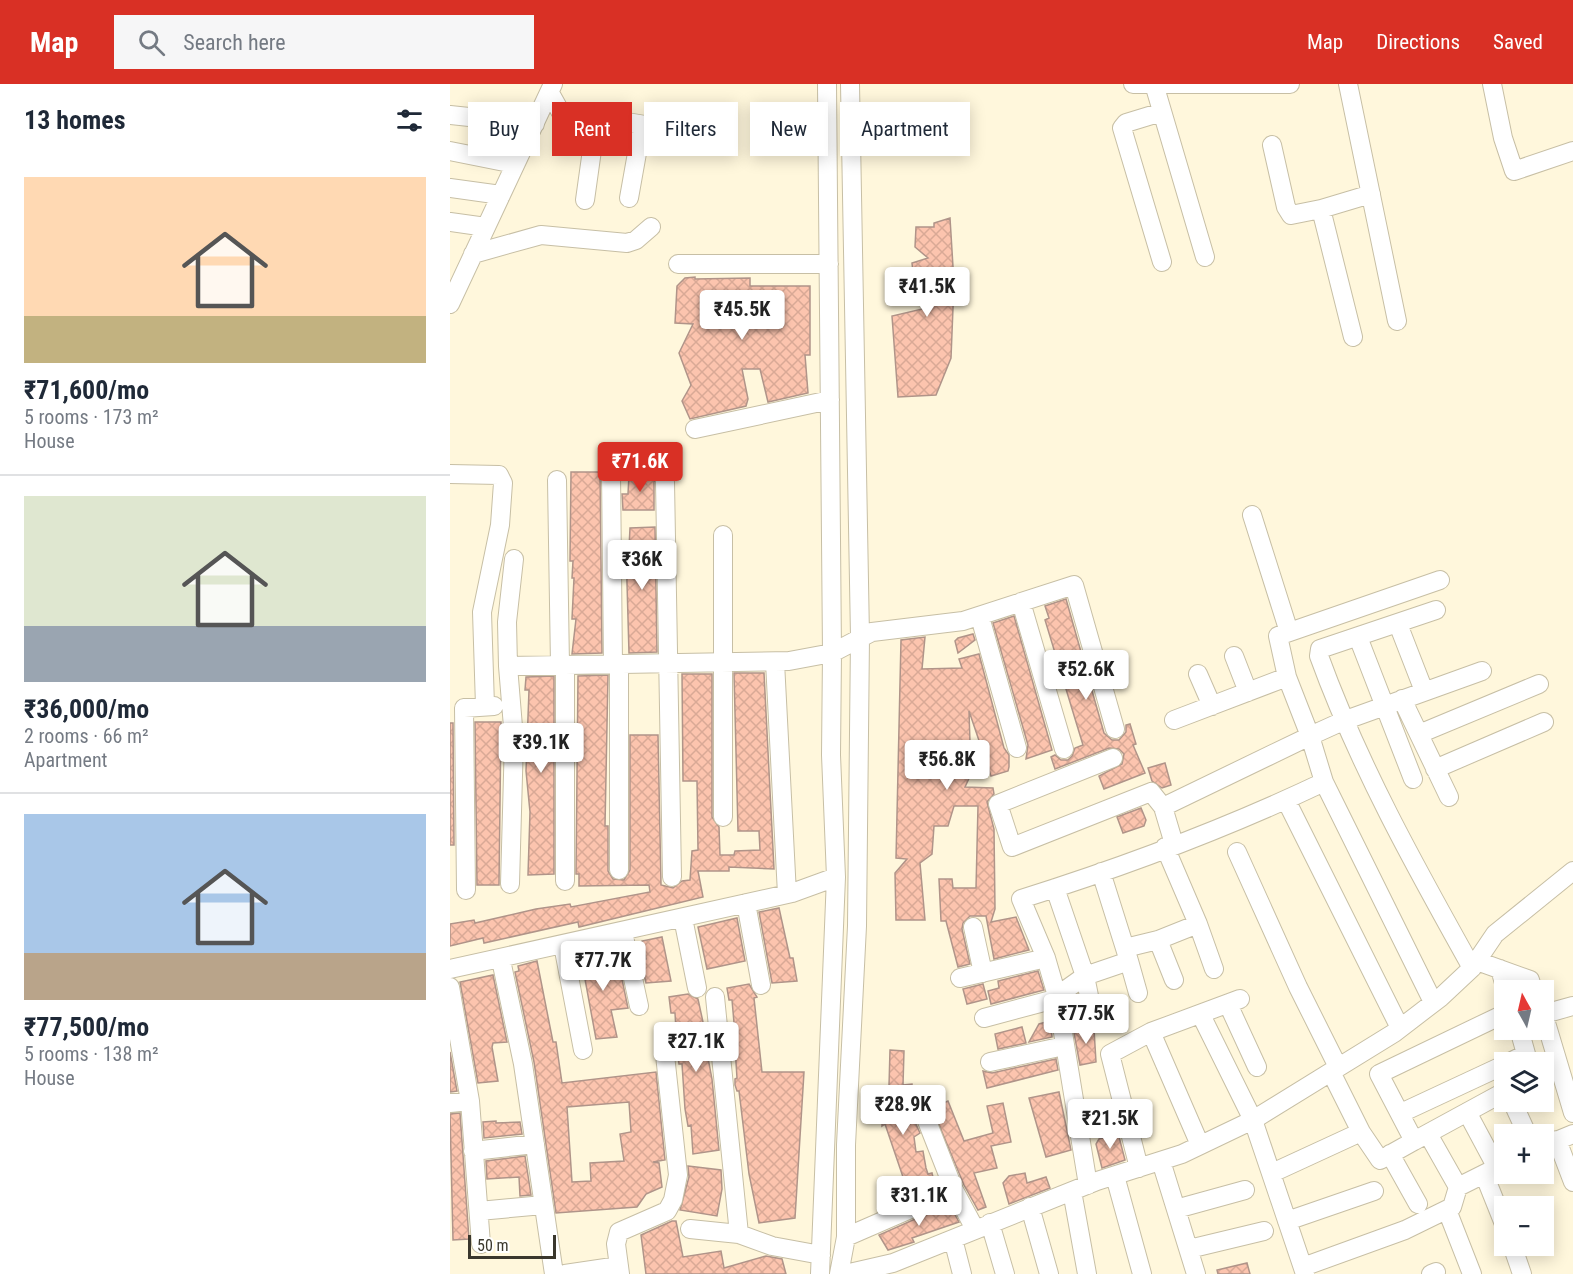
<!DOCTYPE html>
<html lang="en">
<head>
<meta charset="utf-8">
<style>
  :root { --surface:#fff; --page:#f6f6f7; --text:#1f2937; --muted:#747a83; --line:#e0e1e3; --accent:#d93025 }
  body { margin:0; font-family:"Roboto Condensed",sans-serif; background:var(--page); color:var(--text); height:100vh; display:flex; flex-direction:column; font-size:22px; white-space:nowrap }
  * { box-sizing:border-box; margin:0 }
  p { font-size:20px; color:var(--muted) }
  .icon { flex:none; width:33px; height:33px; fill:none; stroke:currentColor; stroke-width:2; stroke-linecap:round; stroke-linejoin:round }
  .map { position:relative; flex:1; overflow:hidden }
  .details { display:flex; flex-direction:column; background:var(--surface); width:450px }
  .details>* { flex:none }
  .hud { position:absolute; left:18px; top:18px; width:570px; height:54px; display:flex; gap:12px }
  .needle { width:39px; rotate:352deg }
  .tools { position:absolute; left:1044px; top:896px; display:grid; gap:12px }
  .tools a { display:grid; place-items:center; width:60px; height:60px; border-radius:0px; background:var(--surface); box-shadow:0 3px 15px #0003; font-size:30px }
  .scale { position:absolute; left:18px; bottom:15px; width:88px; box-sizing:border-box; padding-left:6px; border:3px solid #3a372d; border-top:0; font-size:16px; line-height:21px; white-space:nowrap; color:#3a372d; -webkit-text-stroke:4px #fff; paint-order:stroke }
  .price { position:absolute; translate:-50% -51px; padding:0 14px; border-radius:6px; background:#fff; color:#222; font-size:20px; line-height:39px; filter:drop-shadow(0 2px 3px #0008) }
  .price::after { content:''; position:absolute; left:50%; top:36px; width:18px; height:14px; margin-left:-9px; background:inherit; clip-path:polygon(0 0,100% 0,50% 100%) }
  .price.selected { background:var(--accent); color:#fff }
  ul { padding:0; list-style:none }
  li { display:grid; align-content:center; gap:12px; height:318px; padding:0 24px }
  li+li { border-top:2px solid var(--line) }
  li span { display:grid; place-items:center; height:186px; border-radius:0px; color:#555 }
  li>.icon { margin-inline-start:auto }
  span .icon { width:108px; height:108px; fill:#fffc; stroke-width:1 }
  li b { font-size:26px }
  h2 { display:flex; justify-content:space-between; align-items:center; height:72px; padding:0 24px; font-size:26px }
  .chip { padding:0 21px; border-radius:0px; background:var(--surface); box-shadow:0 3px 15px #0003; font-size:21px; line-height:54px }
  .chip.selected { background:var(--accent); color:#fff }
  header { display:flex; align-items:center; gap:36px; box-sizing:border-box; height:84px; padding:0 30px; background:var(--accent); color:#fff }
  header strong { font-size:28px }
  nav { display:flex; gap:33px; margin-inline-start:auto; font-size:21px }
  .search { width:420px; height:54px; background:var(--page); display:flex; align-items:center; gap:15px; box-sizing:border-box; padding:0 21px; border-radius:0px; color:var(--muted); font-size:22px }
  main { display:flex; flex:1; min-height:0 }
  .map>svg:first-child { display:block }
</style>
</head>
<body>
<header>
<strong>Map</strong>
<div class="search"><svg class="icon" aria-label="search" viewBox="0 0 24 24"><circle cx="10" cy="10" r="6"/><path d="M15 15l6 6"/></svg>Search here</div>
<nav><a>Map</a><a>Directions</a><a>Saved</a></nav>
</header>
<main>
<section class="details">
<h2>13 homes<svg class="icon" aria-label="filters" viewBox="0 0 24 24"><path d="M4 7h16M4 17h16"/><circle cx="9" cy="7" r="2"/><circle cx="15" cy="17" r="2"/></svg></h2>
<ul>
<li><span style="background:linear-gradient(#ffd9b3 75%,#c2b280 0)"><svg class="icon" aria-label="home" viewBox="0 0 24 24"><path d="M3 11l9-7 9 7M6 9v11h12V9"/></svg></span><div><b>₹71,600/mo</b><p>5 rooms · 173 m²</p><p>House</p></div></li>
<li><span style="background:linear-gradient(#dfe7d0 70%,#9aa5b1 0)"><svg class="icon" aria-label="home" viewBox="0 0 24 24"><path d="M3 11l9-7 9 7M6 9v11h12V9"/></svg></span><div><b>₹36,000/mo</b><p>2 rooms · 66 m²</p><p>Apartment</p></div></li>
<li><span style="background:linear-gradient(#a9c7e8 75%,#b9a48a 0)"><svg class="icon" aria-label="home" viewBox="0 0 24 24"><path d="M3 11l9-7 9 7M6 9v11h12V9"/></svg></span><div><b>₹77,500/mo</b><p>5 rooms · 138 m²</p><p>House</p></div></li>
</ul>
</section>
<div class="map">
<svg width="1123" height="1190" viewBox="0 0 1123 1190">
  <defs>
    <pattern id="building-cross-hatch" width="8" height="8" patternUnits="userSpaceOnUse" patternTransform="scale(1.5)"><rect width="8" height="8" fill="#fcc4ae"/><path d="M0 0l8 8M0 8l8-8" fill="none" stroke="#d9a996"/></pattern>
  </defs>
  <rect width="100%" height="100%" fill="#fff7dc"/>
  <!-- building -->
  <path fill="url(#building-cross-hatch)" stroke="#b09489" stroke-width="1.5" fill-rule="evenodd" d="M500,134L504,199L501,274L486,311L448,313L442,232L481,223V200L464,198L462,179L478,174L465,163L466,143H484V139Z
    M245,193V195L300,194V202H360V271H355L358,309L318,318L310,285H292L298,315L296,322L240,335L232,317L241,301L229,269L243,240L225,239L227,202L235,194Z
    M121,388H150L152,569L122,570L126,535H122L124,494H122L123,477H120Z
    M179,391H207L204,398V426H173L172,410H178Z
    M205,443L207,568L179,569L176,464H179L180,444Z
    M616,515L654,649L662,656H669L676,648V641L680,640L686,660L683,661L695,689L654,705L649,692L672,680L674,670L669,665L659,664L605,685L601,673L605,671L611,676H618L622,672L625,664L633,661L595,536L599,534L595,522Z
    M564,532L602,666L576,675L578,661L543,539Z
    M523,550L525,556L508,569L505,557L508,554Z
    M475,553L472,585L512,584L509,575L529,570L554,664L559,671V683L558,687L541,692L519,627L521,690L515,703L543,704L544,710L537,718L544,745L545,825L541,838L566,833L579,866L544,875L536,832H520L513,839L512,845L520,880L508,883L496,837H491L489,795H502L503,804H526L528,722H504L498,742H484L482,770L470,779L475,836H446L445,789L457,775L446,774L451,556Z
    M284,589H314L324,785L279,783V787H248L253,813L129,843L128,838L34,859L33,854L0,862V840L24,836L25,839L86,825L120,820L121,823L200,808L199,801L129,802V790H126L128,592L158,591L155,742H158V787L163,795L174,796L180,786V651H208L211,801L223,804L232,797L240,796L242,767L248,766L247,697H233L232,590H262V733L269,743L270,771H284L285,767L310,766L309,747H288Z
    M104,592V790L78,791L80,728L76,687L79,606H75L76,593Z
    M25,638H51L49,801H27Z
    M0,639H3L4,761H0Z
    M715,679L721,701L712,704L702,697L698,684Z
    M691,724L696,736L694,742L673,749L667,733Z
    M329,824L340,874H343L347,897L322,899L309,828Z
    M287,834L295,877L257,885L248,843Z
    M212,853L221,897L196,899L191,876L196,875L192,857Z
    M150,863L154,884L169,881L178,924L161,926L167,953L146,955L130,868Z
    M87,877L103,958H106L112,999L206,988L215,1076L203,1078L209,1079L212,1103L196,1110L187,1123L106,1129L84,978L65,888L69,887L68,882ZM179,1018L181,1048L170,1050L174,1077L140,1079L141,1097L122,1098L117,1023Z
    M588,887L594,906L541,920L538,907L549,904L548,897Z
    M43,891L57,958L43,959L42,963L48,997L28,999L10,898Z
    M299,900L307,913L304,914L312,988H354L345,1134L309,1139L299,1090L289,1007H287L285,1001V995L287,994L285,963H282L280,951L285,950L282,916H279L277,904Z
    M533,900L537,915L517,920L513,905Z
    M238,910L248,915L256,952L254,953L262,995L269,1066L243,1070L241,1041L238,1042L235,1025L232,980H229L227,964L225,929H221L219,913Z
    M600,937L602,953L579,958L589,940Z
    M642,942L644,945L646,978L630,981L624,949L632,947L631,944Z
    M572,943L576,959L548,965L545,950Z
    M440,966L454,967L453,1001L462,1000L464,1036L470,1049L464,1053L466,1068L473,1067L476,1084L478,1090L482,1089L485,1102L445,1119L440,1117L433,1119L429,1108L441,1097L453,1093L435,1040L432,1042L433,1006L439,1002Z
    M0,968L7,1007L0,1008Z
    M606,975L608,986L537,1004L533,987L542,989Z
    M609,1008L621,1066L596,1073L579,1014Z
    M498,1017L514,1057L543,1049L537,1022L553,1019L561,1058L541,1062L547,1084L524,1089L536,1123L528,1126L514,1101L482,1024Z
    M10,1029L19,1155L3,1156L0,1030Z
    M46,1037V1039L70,1038L72,1050L34,1054L33,1038Z
    M668,1049L675,1076L652,1084L646,1060L649,1055Z
    M75,1072L81,1111L70,1112L69,1093L37,1095L36,1077Z
    M238,1082L271,1086L272,1105L267,1132L230,1126L239,1093Z
    M575,1089L577,1099L596,1093L600,1104L559,1120L553,1099L559,1092Z
    M499,1120L509,1138L462,1154L464,1158L438,1166L429,1151Z
    M222,1137H226L233,1173L271,1167L274,1184L316,1172L332,1175L336,1190H196L191,1151Z
    M797,1179L800,1190H768L767,1186Z"/>
  <g fill="none" stroke-linecap="round" stroke-linejoin="round">
    <defs>
      <path id="minor" d="M683,0H840
        M704,0L755,173
        M898,0L947,237
        M1042,0L1053,54L1064,87L1123,67
        M100,9L110,27L207,43
        M712,28L676,39L672,44L712,178
        M0,31L85,40
        M822,61L836,123L841,131L871,125L921,110
        M0,67L65,80
        M0,104L51,111
        M179,114L192,41
        M135,116L142,66L151,34
        M871,125L903,253
        M0,138L36,143
        M23,170L91,151L177,159L186,156L201,143
        M228,180H379
        M0,220L103,0
        M245,345L380,316
        M161,388L163,580
        M0,390L49,391L53,399L50,441L32,528L35,622
        M107,396L110,581
        M215,398L222,793
        M802,431L839,548
        M273,451V733
        M571,518L614,665
        M986,526L870,565L869,572C909,682 965,782 1022,884
        M530,533L567,664
        M948,540L974,607
        M908,553L963,695
        M784,572L798,608
        M325,578L337,810
        M115,581V797
        M58,582L57,538L64,475
        M748,590L762,622
        M952,615L999,713
        M724,636L837,593
        M969,650L1089,600
        M663,674L548,720L562,763L701,708L713,723L724,760
        M985,685L1094,638
        M836,716L950,944
        M713,723L860,652L837,593L828,552L990,496
        M787,768L848,903L888,983
        M169,786V580
        M60,800L64,655L58,582L339,577L382,569L422,548L513,537L624,501L665,645
        M605,804L635,892L641,922
        M16,806L14,624L44,622
        M296,819L311,901
        M233,834L247,904
        M748,840L764,885
        M523,843L533,889
        M173,848L189,922
        M708,856L724,896
        M113,861L133,966
        M675,864L708,856L748,840L715,763
        M51,876L73,980L104,1190
        M679,877L688,909
        M1027,877L1080,896L1083,906
        M0,885L342,809L386,793
        M1050,885L1056,906
        M510,894L596,874
        M0,903L20,1017L31,1160
        M607,912L635,892L679,877L651,788
        M265,913L289,1150L322,1162L371,1171
        M983,918L874,698L860,652L893,637L1032,587
        M778,920L807,983
        M1094,930L1123,922
        M751,931L803,1036L855,1190
        M1094,932L1123,1029
        M534,934L605,915
        M540,978L614,962
        M1060,978L1076,970L1069,945
        M881,988L911,1048
        M1062,1017L1077,1050
        M0,1019L20,1017
        M1017,1028L1047,1084
        M951,1029L1054,981
        M475,1032L504,1106L525,1145
        M978,1050L1008,1103
        M1107,1056L1123,1098
        M964,1057L1054,1008
        M750,1061L701,948L790,915
        M1094,1062L1123,1050
        M23,1067L85,1060
        M940,1070L968,1120
        M711,1077L746,1190
        M689,1084L660,970L701,948
        M822,1089L911,1048L930,1076L964,1057L929,990L1054,930
        M1034,1090L1054,1140
        M665,1092L692,1190
        M638,1101L607,912L596,874L571,815C673,783 777,744 874,698
        M622,1107L637,1190
        M580,1123L599,1190
        M726,1125L795,1106
        M997,1126L1022,1190
        M29,1127L93,1121
        M837,1137L924,1107
        M540,1139L555,1190
        M240,1145L289,1150
        M396,1153L504,1106
        M503,1155L512,1190
        M1062,1161L1072,1190
        M739,1165L814,1147
        M853,1183L955,1146L1002,1123L1008,1103L1054,1080
        M115,1190L169,1182
        M170,1190L166,1160L169,1148L217,1127L223,1116L228,1091L215,971
        M370,1190L386,793L381,671L382,569L377,0
        M389,1190L396,1153V1061L407,842L410,553L400,0
        M395,1190L443,1179L647,1097L732,1070L803,1036L944,949L991,913L1022,884L1045,850L1123,787
        M981,1190L986,1188"/>
    </defs>
    <!-- minor casing -->
    <use href="#minor" stroke="#c7bfa5" stroke-width="20"/>
    <!-- minor -->
    <use href="#minor" stroke="#fff" stroke-width="18"/>
  </g>
</svg>
<div class="tools">
<a><svg class="needle" viewBox="-14 -14 28 28"><path d="M0-13l5 13h-10z" fill="#e53935"/><path d="M0 13l5-13h-10z" fill="#747a83"/></svg></a>
<a><svg class="icon" aria-label="layers" viewBox="0 0 24 24"><path d="M12 4l9 5-9 5-9-5zM3 14l9 5 9-5"/></svg></a>
<a>+</a>
<a>−</a>
</div>
<div class="scale">50 m</div>
<b class="price" style="left:477px;top:234px">₹41.5K</b>
<b class="price" style="left:292px;top:257px">₹45.5K</b>
<b class="price selected" style="left:190px;top:409px">₹71.6K</b>
<b class="price" style="left:192px;top:507px">₹36K</b>
<b class="price" style="left:636px;top:617px">₹52.6K</b>
<b class="price" style="left:91px;top:690px">₹39.1K</b>
<b class="price" style="left:497px;top:707px">₹56.8K</b>
<b class="price" style="left:153px;top:908px">₹77.7K</b>
<b class="price" style="left:636px;top:961px">₹77.5K</b>
<b class="price" style="left:246px;top:989px">₹27.1K</b>
<b class="price" style="left:453px;top:1052px">₹28.9K</b>
<b class="price" style="left:660px;top:1066px">₹21.5K</b>
<b class="price" style="left:469px;top:1143px">₹31.1K</b>
<div class="hud">
<a class="chip">Buy</a>
<a class="chip selected">Rent</a>
<a class="chip">Filters</a>
<a class="chip">New</a>
<a class="chip">Apartment</a>
</div>
</div>
</main>
</body>
</html>
